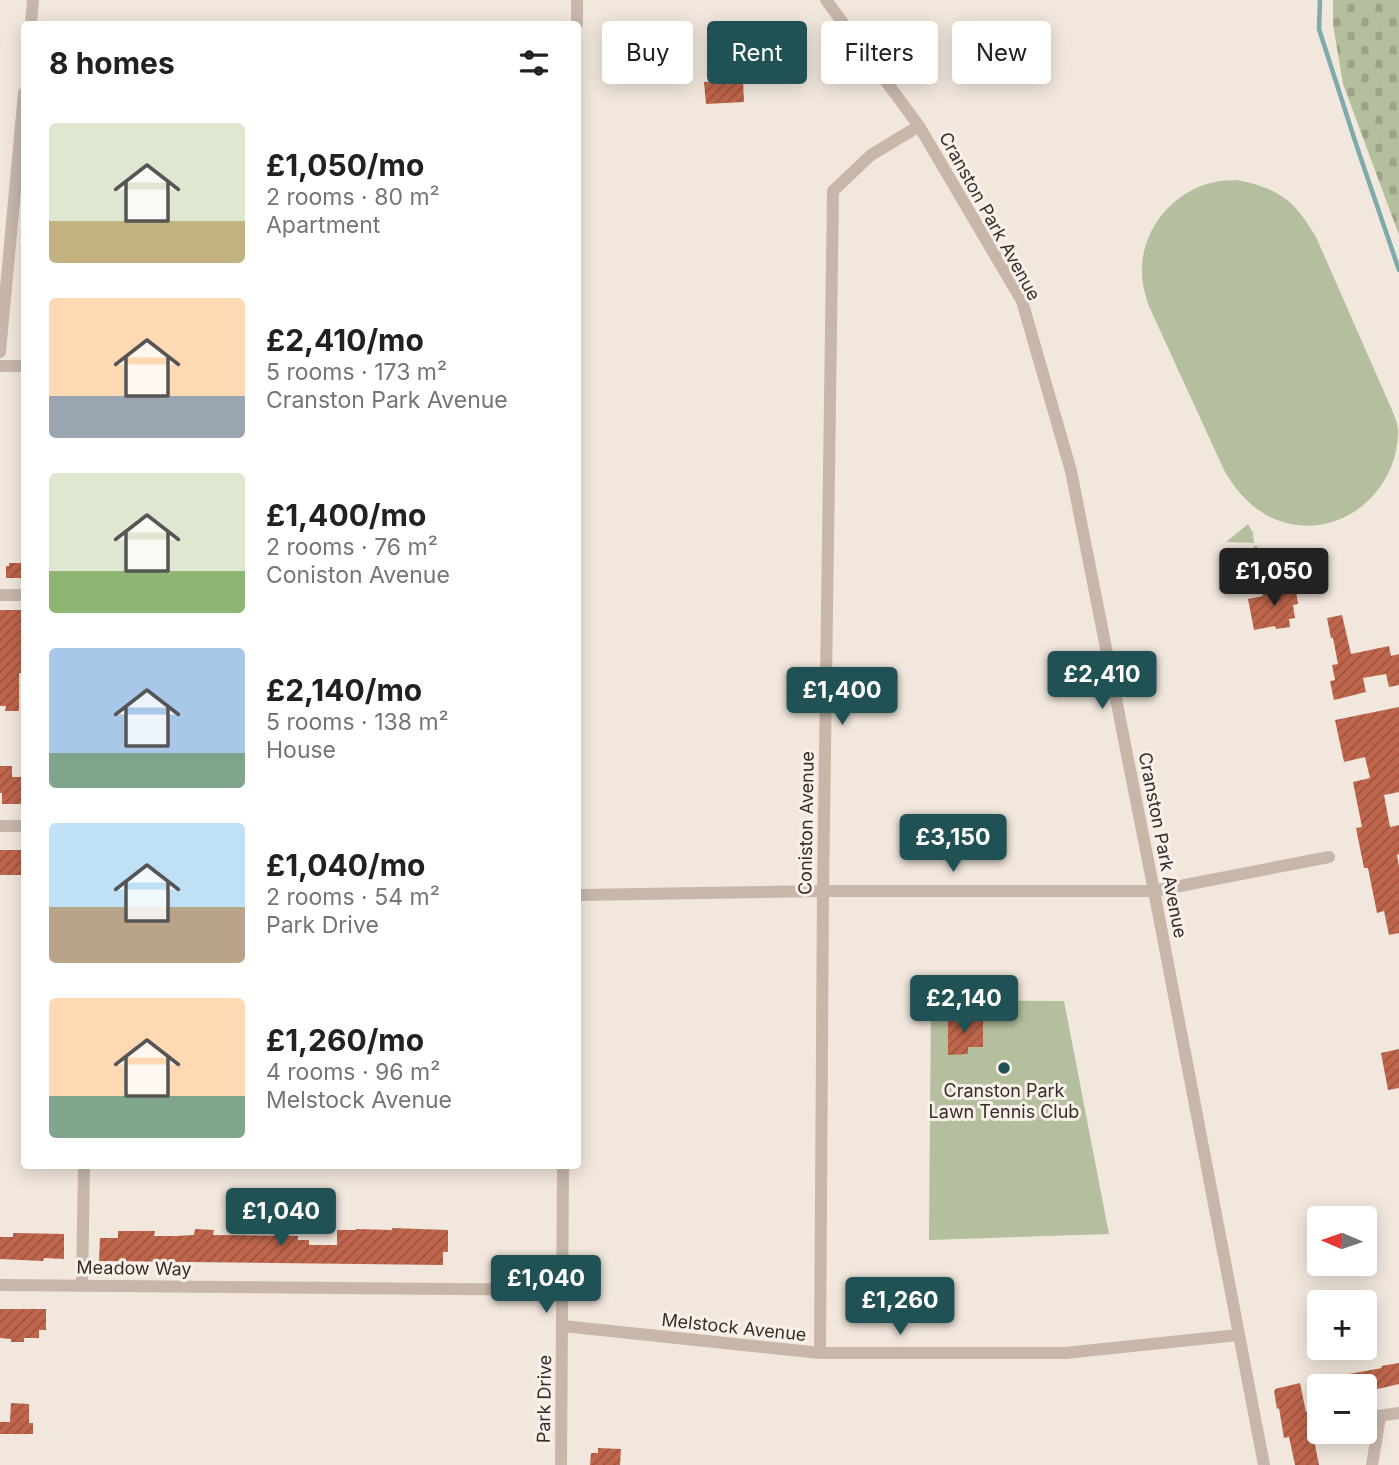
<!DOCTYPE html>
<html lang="en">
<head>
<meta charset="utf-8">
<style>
  :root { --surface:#fff; --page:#f6f6f6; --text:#202124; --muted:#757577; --accent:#205255 }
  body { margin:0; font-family:Inter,sans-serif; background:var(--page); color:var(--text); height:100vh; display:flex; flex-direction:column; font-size:26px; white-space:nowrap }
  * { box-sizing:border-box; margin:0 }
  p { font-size:23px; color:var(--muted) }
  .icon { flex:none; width:38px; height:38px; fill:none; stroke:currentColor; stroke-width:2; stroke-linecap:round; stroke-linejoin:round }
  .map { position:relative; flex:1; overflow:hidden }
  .sheet { position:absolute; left:21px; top:21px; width:560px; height:1148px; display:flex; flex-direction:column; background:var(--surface); border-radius:7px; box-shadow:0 4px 18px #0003 }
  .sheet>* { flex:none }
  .guide { position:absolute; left:602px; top:21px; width:665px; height:63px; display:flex; gap:14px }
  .needle { width:46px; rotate:272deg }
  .controls { position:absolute; left:1307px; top:1206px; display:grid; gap:14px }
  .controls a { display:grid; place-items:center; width:70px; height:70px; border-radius:7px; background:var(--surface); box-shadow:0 4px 18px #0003; font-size:35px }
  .price { position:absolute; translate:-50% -60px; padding:0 16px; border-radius:7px; background:var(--accent); color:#fff; font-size:23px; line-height:46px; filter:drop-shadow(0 2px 4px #0008) }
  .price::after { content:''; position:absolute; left:50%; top:42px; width:21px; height:16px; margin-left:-10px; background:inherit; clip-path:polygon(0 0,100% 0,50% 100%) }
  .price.current { background:#222; color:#fff }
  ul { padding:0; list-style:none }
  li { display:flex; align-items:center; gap:21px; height:175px; padding:0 28px }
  li span { display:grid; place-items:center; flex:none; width:196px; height:140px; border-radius:7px; color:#555 }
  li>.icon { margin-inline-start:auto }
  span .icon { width:84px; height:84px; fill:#fffc; stroke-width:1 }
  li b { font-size:30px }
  h2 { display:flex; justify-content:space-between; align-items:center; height:84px; padding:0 28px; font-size:30px }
  .tag { padding:0 24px; border-radius:7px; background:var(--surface); box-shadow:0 4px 18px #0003; font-size:24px; line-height:63px }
  .tag.current { background:var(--accent); color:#fff }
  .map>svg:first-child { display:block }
</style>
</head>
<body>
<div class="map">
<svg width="1399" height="1465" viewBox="0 0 1399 1465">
  <defs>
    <pattern id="cemetery-stones" width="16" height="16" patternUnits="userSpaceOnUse" patternTransform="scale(1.75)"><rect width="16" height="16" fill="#b4bf9d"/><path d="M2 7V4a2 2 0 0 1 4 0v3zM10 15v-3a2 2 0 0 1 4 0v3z" fill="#9ba487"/></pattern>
    <pattern id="building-hatch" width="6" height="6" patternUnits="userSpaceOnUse" patternTransform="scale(1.75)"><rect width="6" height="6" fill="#bf664c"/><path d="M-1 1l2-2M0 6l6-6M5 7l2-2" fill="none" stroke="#9c543f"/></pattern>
  </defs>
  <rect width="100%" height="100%" fill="#f1e7dd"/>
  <!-- cemetery -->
  <path fill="url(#cemetery-stones)" d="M1333,0H1399V235L1343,84L1333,25Z"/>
  <!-- pitch -->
  <path fill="#b4bf9d" d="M1237,180C1280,189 1294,200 1316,237L1392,410C1394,416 1398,423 1398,430C1399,491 1341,540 1283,522C1256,514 1237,493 1224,470L1148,304C1145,294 1142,283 1142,272C1141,229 1174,190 1215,182C1222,180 1230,181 1237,180Z
    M1248,524L1253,533L1254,543L1226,542Z
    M1256,545L1262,555L1263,564H1235Z
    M1265,569L1271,578V587H1243Z
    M931,1000L1064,1001L1109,1234L929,1240Z"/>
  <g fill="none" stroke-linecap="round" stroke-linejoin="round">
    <!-- stream -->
    <path stroke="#7dabac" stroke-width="4.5" d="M1320,0L1319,29L1357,147L1399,270"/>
  </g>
  <!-- building -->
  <path fill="url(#building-hatch)" d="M743,80L744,102L706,104L704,82Z
    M9,563H24V578H6V566H9Z
    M1295,585L1298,604L1293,605L1295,618L1289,619L1290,627L1276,629L1275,626L1254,630L1248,599L1263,596L1262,592Z
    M0,610H24V631H22L21,659H23V673H19V711H5L6,706H0Z
    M1342,615L1351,654L1389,646L1391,656L1399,654V685L1389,687L1386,674L1363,678L1366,692L1334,700L1330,681L1335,680L1332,665L1338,664L1333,638H1331L1327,618Z
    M1399,707V792L1384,795L1390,827L1399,825V854L1397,855L1399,867V933L1389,935L1384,911L1377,913L1368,868H1364L1356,828L1362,827L1353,782L1370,778L1365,757L1344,762L1335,720Z
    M0,766H12V777H24V804H2V793H0Z
    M0,850H24V875H0Z
    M948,1019H983V1047H968V1054L948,1055Z
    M1399,1049V1088L1388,1090L1381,1053Z
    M392,1228L448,1230V1252H443V1265L99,1261L100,1238H118V1231H155L154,1236H176L194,1235L195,1229L214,1230L213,1235L298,1236V1240H309V1245H337V1230H356V1229L392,1230Z
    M13,1233L64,1234V1259L44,1258L43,1261L0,1259V1237H13Z
    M0,1309H46V1330H39V1338H24V1342H11V1339L0,1338Z
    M1399,1363V1384L1365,1392V1386H1345L1343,1375L1382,1368L1381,1366Z
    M1300,1383L1306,1412H1307L1309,1420H1310L1319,1465H1295L1289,1437L1284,1438L1279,1408L1277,1409L1274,1391H1275V1389Z
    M11,1403L29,1404V1423H33V1434H0V1422H10Z
    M598,1448L621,1449L620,1465H590L591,1453H598Z"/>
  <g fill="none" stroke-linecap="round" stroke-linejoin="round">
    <!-- minor -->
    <path stroke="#c8b7a9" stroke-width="12" d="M826,0L919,126L1022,301L1071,471L1154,891L1264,1465
      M31,24L33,0
      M577,24V0
      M0,352L24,93
      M0,366H24
      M0,595H24
      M0,826H24
      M578,895L823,891H1154L1329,857
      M0,1285L562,1290
      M82,1285L84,1166
      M563,1326L820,1353H1065L1238,1335
      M820,1353L823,891L833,191L871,155L919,126
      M1365,1418L1399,1413
      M561,1465L563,1166
      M1372,1465L1380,1417"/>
  </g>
  <!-- markers -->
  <circle fill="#205255" stroke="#f9f1e9" stroke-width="2.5" cx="1004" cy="1068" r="7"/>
  <g text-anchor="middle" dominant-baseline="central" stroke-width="6" stroke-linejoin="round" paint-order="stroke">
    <!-- street labels -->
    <g font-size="18" fill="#362c29" stroke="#f9f1e9">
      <text transform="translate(990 216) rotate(61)">Cranston Park Avenue</text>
      <text transform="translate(806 823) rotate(-89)">Coniston Avenue</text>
      <text transform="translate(1163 845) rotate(79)">Cranston Park Avenue</text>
      <text transform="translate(134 1268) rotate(1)">Meadow Way</text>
      <text transform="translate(734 1327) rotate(6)">Melstock Avenue</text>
      <text transform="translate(544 1399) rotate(-89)">Park Drive</text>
    </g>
    <!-- poi labels -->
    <g font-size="18" fill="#362c29" stroke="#f9f1e9">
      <text x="1004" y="1090">Cranston Park<tspan x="1004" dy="21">Lawn Tennis Club</tspan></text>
    </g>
  </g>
</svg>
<div class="controls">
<a><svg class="needle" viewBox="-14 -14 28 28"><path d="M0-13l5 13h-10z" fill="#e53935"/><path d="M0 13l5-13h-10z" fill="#757577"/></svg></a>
<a>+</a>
<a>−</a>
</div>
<b class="price current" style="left:1274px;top:608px">£1,050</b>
<b class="price" style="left:1102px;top:711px">£2,410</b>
<b class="price" style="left:842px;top:727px">£1,400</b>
<b class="price" style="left:953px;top:874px">£3,150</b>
<b class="price" style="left:964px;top:1035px">£2,140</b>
<b class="price" style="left:281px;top:1248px">£1,040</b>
<b class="price" style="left:546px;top:1315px">£1,040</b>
<b class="price" style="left:900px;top:1337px">£1,260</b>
<div class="guide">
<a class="tag">Buy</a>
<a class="tag current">Rent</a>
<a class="tag">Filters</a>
<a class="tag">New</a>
</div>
<section class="sheet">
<h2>8 homes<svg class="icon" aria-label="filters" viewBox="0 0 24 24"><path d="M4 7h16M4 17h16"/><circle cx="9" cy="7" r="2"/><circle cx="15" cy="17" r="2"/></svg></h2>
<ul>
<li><span style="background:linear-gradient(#dfe7d0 70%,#c2b280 0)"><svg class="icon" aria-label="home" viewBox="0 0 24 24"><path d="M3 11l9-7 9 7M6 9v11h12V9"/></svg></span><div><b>£1,050/mo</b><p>2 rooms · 80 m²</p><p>Apartment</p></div></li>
<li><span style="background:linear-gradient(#ffd9b3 70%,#9aa5b1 0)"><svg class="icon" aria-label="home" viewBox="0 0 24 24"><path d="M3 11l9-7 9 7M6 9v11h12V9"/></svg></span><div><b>£2,410/mo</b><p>5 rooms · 173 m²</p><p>Cranston Park Avenue</p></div></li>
<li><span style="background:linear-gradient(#dfe7d0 70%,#8fb573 0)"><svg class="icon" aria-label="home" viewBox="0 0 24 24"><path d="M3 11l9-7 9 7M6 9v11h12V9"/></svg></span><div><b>£1,400/mo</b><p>2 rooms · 76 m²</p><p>Coniston Avenue</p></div></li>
<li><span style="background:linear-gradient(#a9c7e8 75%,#7fa58c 0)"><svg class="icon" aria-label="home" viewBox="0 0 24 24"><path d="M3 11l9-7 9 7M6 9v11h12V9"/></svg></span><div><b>£2,140/mo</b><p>5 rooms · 138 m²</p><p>House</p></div></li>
<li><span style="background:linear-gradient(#bfe0f5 60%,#b9a48a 0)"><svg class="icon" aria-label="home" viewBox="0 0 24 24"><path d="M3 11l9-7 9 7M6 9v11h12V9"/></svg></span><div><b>£1,040/mo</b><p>2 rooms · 54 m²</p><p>Park Drive</p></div></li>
<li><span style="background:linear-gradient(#ffd9b3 70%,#7fa58c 0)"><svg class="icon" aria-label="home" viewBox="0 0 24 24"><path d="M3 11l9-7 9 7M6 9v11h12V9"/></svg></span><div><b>£1,260/mo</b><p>4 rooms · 96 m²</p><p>Melstock Avenue</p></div></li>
</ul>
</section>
</div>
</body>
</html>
